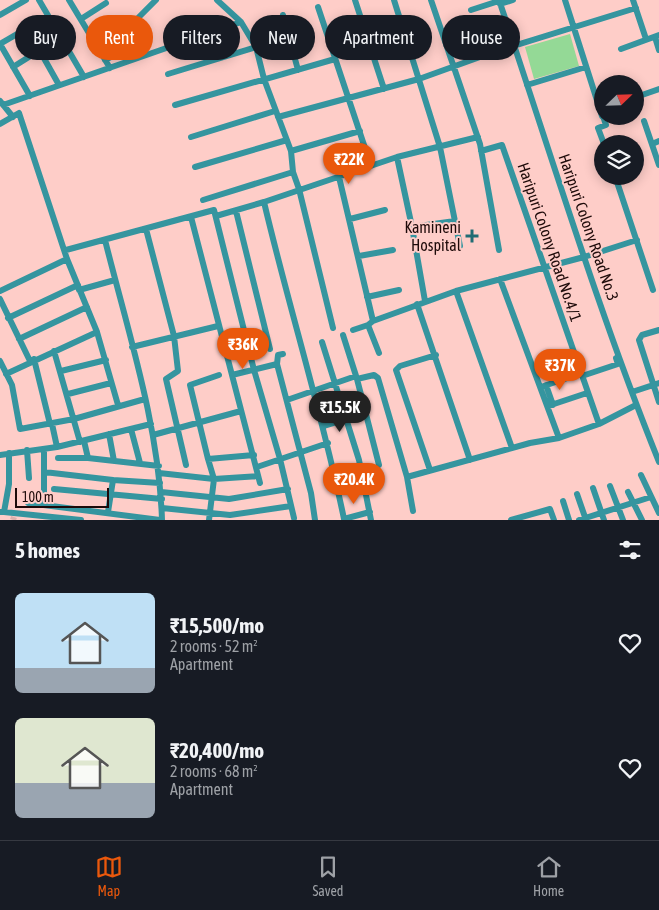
<!DOCTYPE html>
<html lang="en">
<head>
<meta charset="utf-8">
<style>
  :root { --surface:#171b24; --page:#242831; --text:#f1f3f6; --muted:#9ea1a6; --line:#363941; --accent:#ea580c }
  body { margin:0; font-family:"Asap Condensed",sans-serif; background:var(--page); color:var(--text); height:100vh; display:flex; flex-direction:column; font-size:19px; white-space:nowrap }
  * { box-sizing:border-box; margin:0 }
  p { font-size:16px; color:var(--muted) }
  .icon { flex:none; width:28px; height:28px; fill:none; stroke:currentColor; stroke-width:2; stroke-linecap:round; stroke-linejoin:round }
  .map { position:relative; height:520px; overflow:hidden }
  .details { display:flex; flex-direction:column; background:var(--surface); flex:1 }
  .details>* { flex:none }
  .top-card { position:absolute; left:15px; top:15px; width:630px; height:45px; display:flex; gap:10px }
  .needle { width:32px; rotate:67deg }
  .fabs { position:absolute; left:594px; top:75px; display:grid; gap:10px }
  .fabs a { display:grid; place-items:center; width:50px; height:50px; border-radius:50%; background:var(--surface); box-shadow:0 2px 12px #0003; font-size:25px }
  .scale { position:absolute; left:15px; bottom:12px; width:94px; box-sizing:border-box; padding-left:5px; border:2px solid #1e0a09; border-top:0; font-size:14px; line-height:18px; white-space:nowrap; color:#1e0a09; -webkit-text-stroke:4px #fecdc8; paint-order:stroke }
  .price { position:absolute; translate:-50% -42px; padding:0 11px; border-radius:18px; background:var(--accent); color:#fff; font-size:16px; line-height:32px; filter:drop-shadow(0 1px 2px #0008) }
  .price::after { content:''; position:absolute; left:50%; top:30px; width:15px; height:11px; margin-left:-8px; background:inherit; clip-path:polygon(0 0,100% 0,50% 100%) }
  .price.on { background:#222; color:#fff }
  ul { padding:0; list-style:none }
  li { display:flex; align-items:center; gap:15px; height:125px; padding:0 15px }
  li span { display:grid; place-items:center; flex:none; width:140px; height:100px; border-radius:8px; color:#555 }
  li>.icon { margin-inline-start:auto }
  span .icon { width:60px; height:60px; fill:#fffc; stroke-width:1 }
  li b { font-size:21px }
  h2 { display:flex; justify-content:space-between; align-items:center; height:60px; padding:0 15px; font-size:21px }
  .pill { padding:0 18px; border-radius:22px; background:var(--surface); box-shadow:0 2px 12px #0003; font-size:18px; line-height:45px }
  .pill.on { background:var(--accent); color:#fff }
  .tab-bar { display:flex; justify-content:space-around; align-items:center; height:70px; border-top:1px solid var(--line); background:var(--surface); font-size:14px; color:var(--muted) }
  .tab-bar a { display:grid; justify-items:center; gap:2px }
  .tab-bar .on { color:var(--accent) }
  .map>svg:first-child { display:block }
</style>
</head>
<body>
<div class="map">
<svg width="659" height="520" viewBox="0 0 659 520">
  <rect width="100%" height="100%" fill="#fecdc8"/>
  <!-- green -->
  <path fill="#94d996" d="M570,34L579,66L534,79L525,47Z"/>
  <g fill="none" stroke-linecap="round" stroke-linejoin="round">
    <!-- minor-tunnel -->
    <path stroke="#dcb0ab" stroke-width="6" stroke-dasharray="6 3" stroke-linecap="butt" d="M13,520L14,517"/>
    <!-- minor -->
    <path stroke="#35959f" stroke-width="6" d="M39,0L84,77
      M69,0L110,68
      M217,0L241,22L256,47L264,79L291,151L293,172L299,189L333,328
      M355,0L384,89
      M394,0L440,147L460,246
      M431,0L480,144L499,250
      M499,0C551,154 598,311 659,462
      M565,0L602,116
      M633,0L646,39
      M500,4L513,0
      M318,7L371,166
      M471,10L499,1
      M0,15L26,0
      M283,15L298,70
      M138,18L156,0
      M81,19L106,3
      M27,28L59,85
      M655,37L659,50
      M93,40L126,21
      M0,44L30,96
      M0,44L48,16
      M621,49L659,35
      M105,60L141,41
      M13,67L40,50
      M168,74L256,47
      M527,85L586,67
      M642,95L659,89
      M0,101L13,117
      M3,105L241,22
      M175,105L335,59
      M603,116L606,125L598,128L604,144
      M278,117L419,79L491,53L636,8
      M644,121L659,165
      M0,124L19,113L67,259L97,332L118,405
      M191,137L275,111
      M652,144L659,141
      M291,151L360,131
      M481,151L502,145L599,424
      M397,157L412,227L425,301
      M195,167L287,140
      M615,176L653,290
      M339,177L373,321L368,325L379,353
      M203,200L293,172
      M264,202C289,308 322,412 344,519L370,512
      M236,211L270,349
      M216,216L264,202L397,157L478,137
      M191,217L260,483
      M350,219L385,210
      M412,227L455,221
      M146,229L174,336L178,371L166,379L186,465
      M105,240C128,332 159,425 162,520
      M66,250L214,210L254,370L280,459L294,518
      M359,256L393,250
      M500,279L559,438
      M79,290L115,280
      M0,291L67,259
      M456,291L512,448
      M367,297L399,290
      M0,299L30,361
      M417,304L470,460
      M8,318L78,285
      M373,321L456,291L584,257L637,240
      M353,330L368,325
      M659,330L642,335L639,340L659,402
      M343,335L357,379L379,465
      M19,339L87,307
      M322,342L359,460L371,520
      M132,347L218,326
      M54,351L80,442
      M34,359L50,424
      M0,361L12,385L20,429L74,419L145,399
      M277,364L278,355L283,354
      M61,371L106,360
      M6,374L97,332
      M219,375L190,385L208,459L254,455
      M232,375L277,364L311,493L315,520
      M582,376L618,364L616,358
      M357,379L374,375L378,378L407,477
      M546,385L553,405
      M541,387L573,376
      M632,392L659,383
      M68,394L111,383
      M287,400L356,376
      M548,406L587,393
      M52,424L57,447
      M324,426L347,419
      M131,429L140,463
      M109,434L114,461
      M153,435L241,411
      M84,441L88,458
      M27,450L29,478
      M44,450V505
      M0,455L57,447L151,424
      M58,458H88L159,466
      M208,459L214,479L209,520
      M257,467L328,443
      M430,470L396,370L400,366L436,355
      M44,472L113,480L160,483
      M159,473L214,479L258,476
      M641,475L659,513
      M610,486L623,520
      M593,488L604,520
      M54,489L162,499
      M161,492L229,499L288,489
      M628,492L642,520
      M577,494L586,520
      M563,501L569,520
      M28,503L160,520
      M162,508L230,515L291,506
      M413,511L407,477L530,443L559,438L599,424L636,405
      M1,512H4L9,484V453
      M4,512L81,520
      M108,512L113,480
      M511,520L550,509L554,520
      M579,520L651,497"/>
  </g>
  <!-- markers -->
  <path fill="#216c74" stroke="#fecdc8" stroke-width="2" d="M469.5 228.5h5v5h5v5h-5v5h-5v-5h-5v-5h5z"/>
  <g text-anchor="middle" dominant-baseline="central" stroke-width="4" stroke-linejoin="round" paint-order="stroke">
    <!-- poi labels -->
    <g font-size="16" fill="#1e0a09" stroke="#fecdc8" text-anchor="end">
      <text x="461" y="227">Kamineni<tspan x="461" dy="18">Hospital</tspan></text>
    </g>
    <!-- street labels -->
    <g font-size="16" fill="#1e0a09" stroke="#fecdc8">
      <text transform="translate(589 227) rotate(71)">Haripuri Colony Road No.3</text>
      <text transform="translate(550 242) rotate(71)">Haripuri Colony Road No.4/1</text>
    </g>
  </g>
</svg>
<div class="fabs">
<a><svg class="needle" viewBox="-14 -14 28 28"><path d="M0-13l5 13h-10z" fill="#e53935"/><path d="M0 13l5-13h-10z" fill="#9ea1a6"/></svg></a>
<a><svg class="icon" aria-label="layers" viewBox="0 0 24 24"><path d="M12 4l9 5-9 5-9-5zM3 14l9 5 9-5"/></svg></a>
</div>
<div class="scale">100 m</div>
<b class="price" style="left:349px;top:185px">₹22K</b>
<b class="price" style="left:243px;top:370px">₹36K</b>
<b class="price" style="left:560px;top:391px">₹37K</b>
<b class="price on" style="left:340px;top:433px">₹15.5K</b>
<b class="price" style="left:354px;top:505px">₹20.4K</b>
<div class="top-card">
<a class="pill">Buy</a>
<a class="pill on">Rent</a>
<a class="pill">Filters</a>
<a class="pill">New</a>
<a class="pill">Apartment</a>
<a class="pill">House</a>
</div>
</div>
<section class="details">
<h2>5 homes<svg class="icon" aria-label="filters" viewBox="0 0 24 24"><path d="M4 7h16M4 17h16"/><circle cx="9" cy="7" r="2"/><circle cx="15" cy="17" r="2"/></svg></h2>
<ul>
<li><span style="background:linear-gradient(#bfe0f5 75%,#9aa5b1 0)"><svg class="icon" aria-label="home" viewBox="0 0 24 24"><path d="M3 11l9-7 9 7M6 9v11h12V9"/></svg></span><div><b>₹15,500/mo</b><p>2 rooms · 52 m²</p><p>Apartment</p></div><svg class="icon" aria-label="heart" viewBox="0 0 24 24"><path d="M12 20l-8-8c-3-5 5-10 8-4 3-6 11-1 8 4z"/></svg></li>
<li><span style="background:linear-gradient(#dfe7d0 65%,#9aa5b1 0)"><svg class="icon" aria-label="home" viewBox="0 0 24 24"><path d="M3 11l9-7 9 7M6 9v11h12V9"/></svg></span><div><b>₹20,400/mo</b><p>2 rooms · 68 m²</p><p>Apartment</p></div><svg class="icon" aria-label="heart" viewBox="0 0 24 24"><path d="M12 20l-8-8c-3-5 5-10 8-4 3-6 11-1 8 4z"/></svg></li>
</ul>
</section>
<nav class="tab-bar">
<a class="on"><svg class="icon" aria-label="map" viewBox="0 0 24 24"><path d="M3 6l6-2 6 2 6-2v14l-6 2-6-2-6 2zM9 4v14M15 6v14"/></svg>Map</a>
<a><svg class="icon" aria-label="saved" viewBox="0 0 24 24"><path d="M7 4h10v16l-5-4-5 4z"/></svg>Saved</a>
<a><svg class="icon" aria-label="home" viewBox="0 0 24 24"><path d="M3 11l9-7 9 7M6 9v11h12V9"/></svg>Home</a>
</nav>
</body>
</html>
